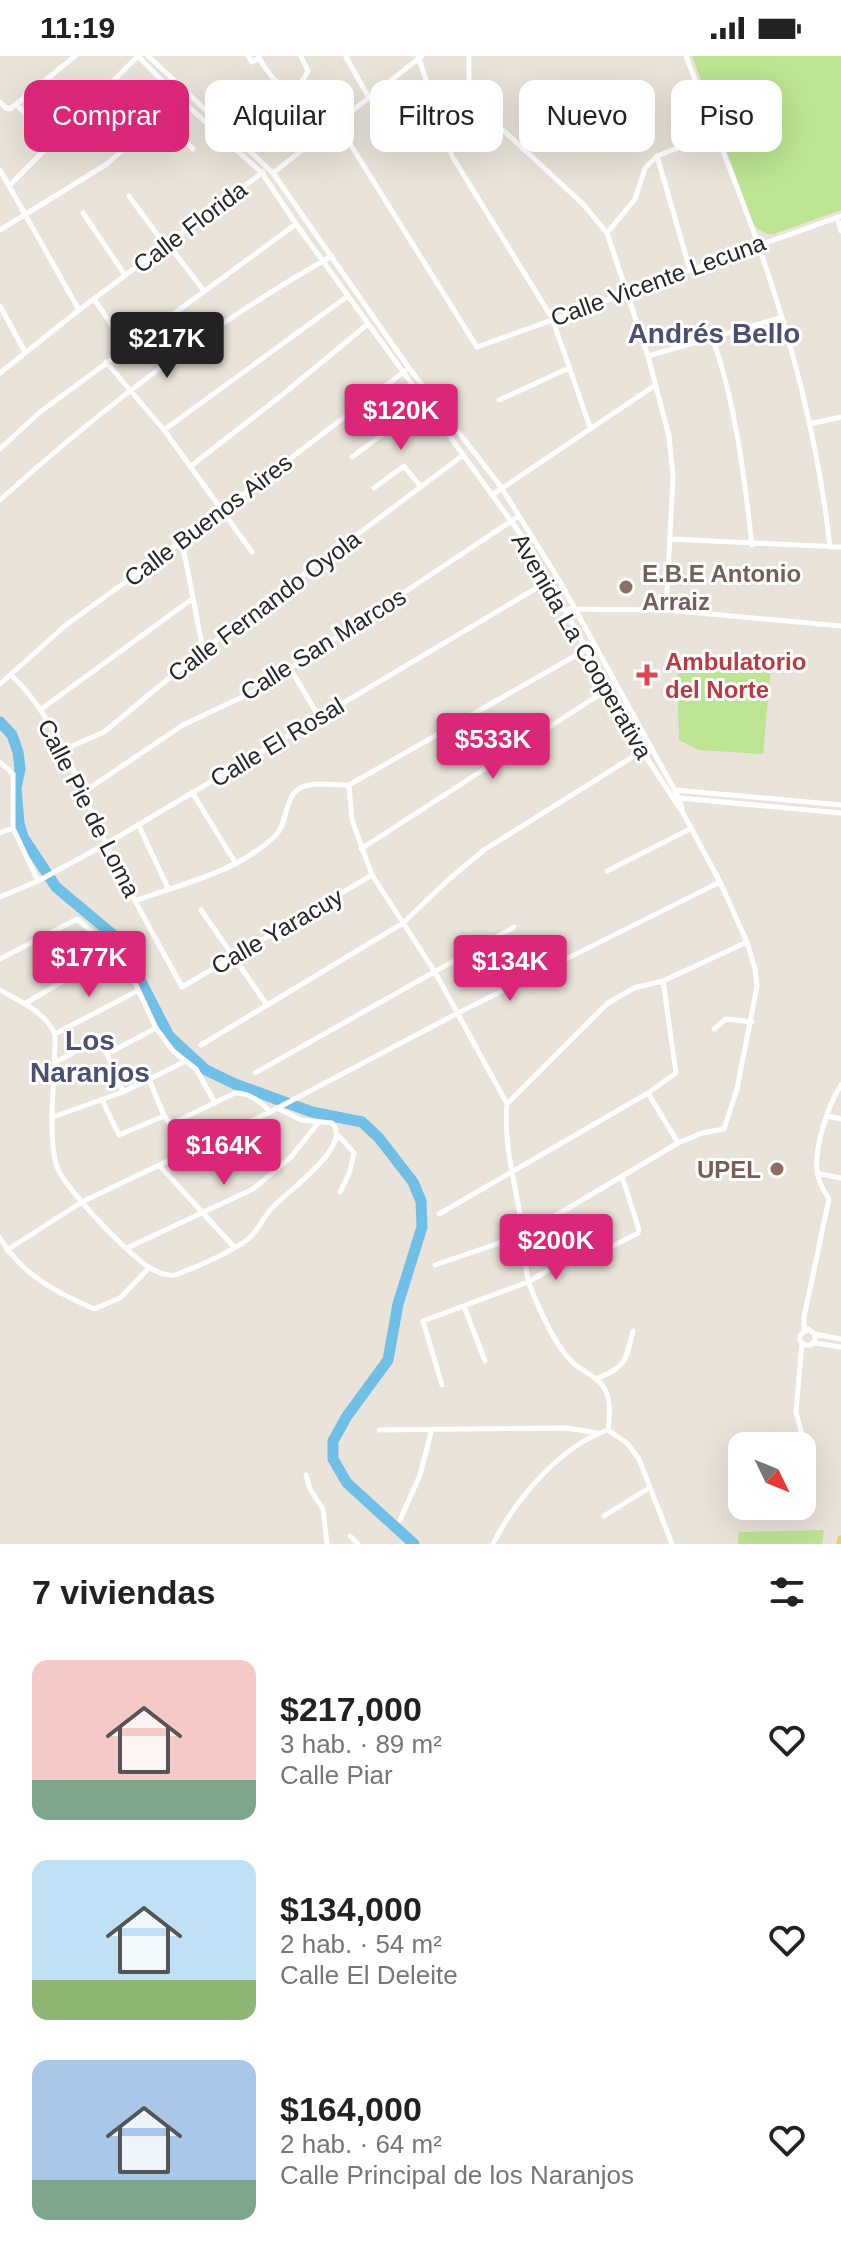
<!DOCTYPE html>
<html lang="es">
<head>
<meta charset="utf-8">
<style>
  :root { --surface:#fff; --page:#f6f6f6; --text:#222; --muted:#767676; --accent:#db2777 }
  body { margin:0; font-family:Helvetica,sans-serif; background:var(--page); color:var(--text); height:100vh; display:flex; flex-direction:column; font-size:30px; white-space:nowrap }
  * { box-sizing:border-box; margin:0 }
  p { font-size:26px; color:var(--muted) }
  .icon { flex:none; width:44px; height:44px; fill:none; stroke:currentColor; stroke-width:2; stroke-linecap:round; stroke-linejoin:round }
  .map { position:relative; height:1488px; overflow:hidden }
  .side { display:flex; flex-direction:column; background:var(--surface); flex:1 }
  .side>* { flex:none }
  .top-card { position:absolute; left:24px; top:24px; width:794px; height:72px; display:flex; gap:16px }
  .needle { width:52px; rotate:133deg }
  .buttons { position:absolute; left:728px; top:1376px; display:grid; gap:16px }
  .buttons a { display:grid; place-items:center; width:88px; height:88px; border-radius:16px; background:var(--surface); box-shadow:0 8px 32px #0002; font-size:40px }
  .price { position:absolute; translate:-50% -68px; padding:0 18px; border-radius:8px; background:var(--accent); color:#fff; font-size:26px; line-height:52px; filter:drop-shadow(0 2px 4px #0008) }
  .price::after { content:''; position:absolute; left:50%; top:48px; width:24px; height:18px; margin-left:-12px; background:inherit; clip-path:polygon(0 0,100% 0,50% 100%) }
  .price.on { background:#222; color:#fff }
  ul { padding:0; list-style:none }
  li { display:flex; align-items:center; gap:24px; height:200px; padding:0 32px }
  li span { display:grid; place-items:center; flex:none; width:224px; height:160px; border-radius:16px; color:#555 }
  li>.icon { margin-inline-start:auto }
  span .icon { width:96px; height:96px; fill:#fffc; stroke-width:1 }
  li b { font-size:34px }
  h2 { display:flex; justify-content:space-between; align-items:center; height:96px; padding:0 32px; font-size:34px }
  .pill { padding:0 28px; border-radius:16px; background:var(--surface); box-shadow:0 8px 32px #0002; font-size:28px; line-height:72px }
  .pill.on { background:var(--accent); color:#fff }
  .status { display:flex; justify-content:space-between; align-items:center; height:56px; padding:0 40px; background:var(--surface); direction:ltr }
  .status svg { height:22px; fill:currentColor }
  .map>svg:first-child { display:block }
</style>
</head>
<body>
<div class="status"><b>11:19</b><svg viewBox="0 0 49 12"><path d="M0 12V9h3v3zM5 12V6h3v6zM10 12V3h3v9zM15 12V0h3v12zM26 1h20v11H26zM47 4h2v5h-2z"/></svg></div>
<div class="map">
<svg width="841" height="1488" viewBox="0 0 841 1488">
  <rect width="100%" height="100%" fill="#e9e3d9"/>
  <!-- pitch -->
  <path fill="#bce493" d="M692,0H841V154L774,178H767L754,170Z
    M677,602L767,607L771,612L763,698L699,694L679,684Z
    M824,1474L822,1488H738L739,1476Z"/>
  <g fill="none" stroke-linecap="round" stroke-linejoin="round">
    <!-- river -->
    <path stroke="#70bfe7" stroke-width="11" d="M0,666L12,679L18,696L20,713L16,732L19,767L23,781L56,831L112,878L131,906L169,980L206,1014L235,1028L312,1056L362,1066L379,1082L413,1126L421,1145L422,1171L398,1248L388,1304L347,1360L333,1385V1403L347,1427L414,1488"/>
    <!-- street -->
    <path stroke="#fff" stroke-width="5" d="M138,0L180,43L262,117L296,168L532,494L642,695L683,757L720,826L747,886L755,913L757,930L737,1033L724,1073L702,1077L678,1087L523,1179L435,1209
      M148,0L273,117L409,312L501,431L559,524L679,742L682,752
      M248,0L252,6L259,2C271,22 291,51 308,15L301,0
      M418,0L452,100L552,262L590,371
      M469,0C469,18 467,35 478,51L583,148L607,177L648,300L669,380L673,421L666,554
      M686,0C709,63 736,125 758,188C792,285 819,390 830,491
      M346,1L369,42
      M0,46L6,52L10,53L75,0
      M17,49L54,88
      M160,60L193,93
      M337,67L477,291L841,160
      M233,80L271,46L281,31
      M657,100L690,214
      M0,114L79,254
      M273,117L422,0
      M9,130L138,0
      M129,140L162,185L168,188L204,235
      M83,157L125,219
      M837,161L841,175
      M0,174L107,108L180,43
      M607,177L635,143L645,112L657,100L714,78
      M94,243L127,291
      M0,250L25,296
      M713,283C736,350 744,418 752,489
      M648,300L780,262
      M106,306L164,374L252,496
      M0,317L79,254L263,116
      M499,344L569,312
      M809,368L841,361
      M164,374L348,240
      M0,393L40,356L296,168
      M352,401L425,347
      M191,410L282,339L368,268
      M374,432L404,410L421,431
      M492,439L654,330
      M0,444C102,352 212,267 332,200
      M670,483L841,491
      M182,485L203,594
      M565,553L666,554L841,570
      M290,612L319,661
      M11,619C57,662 78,728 104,784C128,834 156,883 182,931L372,819
      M0,628L66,569L182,485L405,315
      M40,654L192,543
      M63,694L104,676L203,594L462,400
      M0,706L13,718V772L38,825
      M349,729L352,764L372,819L435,916L507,1048C503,1094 518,1136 524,1182C526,1197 524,1216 530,1230C538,1250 548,1273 560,1291C583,1329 617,1310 608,1374
      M675,734L841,749
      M192,736L236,808
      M82,737L183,669L257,634L519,460
      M679,742L841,757
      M138,768L168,832
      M0,777L13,772
      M361,793L608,633
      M607,815L690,773
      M0,841L38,825L106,788L550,524
      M135,845C181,828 238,816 275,780C288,768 284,741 300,732C312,725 335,729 349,729L587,593
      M201,854L267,949
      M0,903L77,863L114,895L131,918L156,972L173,995L196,1013L215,1047
      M0,934C21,946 44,955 55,978C56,1015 47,1074 56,1108C62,1130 131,1202 152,1213C159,1217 167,1220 175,1219C199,1210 227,1198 247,1184C258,1176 264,1159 274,1150C288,1135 354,1089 332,1067L301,1064L277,1052
      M26,947L114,895
      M714,973L726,963L752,966
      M55,978L137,935
      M201,989L403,867L448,824L484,794L642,695
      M107,998L123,1036
      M56,1006L98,983L107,998L156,972
      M255,1017L514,871
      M149,1023L164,1060L171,1068L235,1037C250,1037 260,1045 270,1056
      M648,1037L678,1087
      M102,1044L119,1079L164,1060
      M507,1048L608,947L634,932L663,925L747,886
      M828,1060L841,1063
      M53,1061L123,1036L184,1006
      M339,1080L354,1097L349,1118L340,1136
      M160,1110L233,1190
      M817,1117L841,1122
      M439,1158L648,1037L676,1017L663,925
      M0,1182C22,1219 56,1236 94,1253L120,1242L149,1212
      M127,1192L253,1133L291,1101L318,1067
      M7,1194L82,1146L270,1056L458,957L720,826
      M464,1250L485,1305
      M804,1274V1261L829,1143C825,1136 819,1128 818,1120C812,1096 828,1049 841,1029
      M815,1278V1284L811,1289H805L800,1285V1279L808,1273L815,1278L841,1283
      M814,1287L841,1291
      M598,1322C626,1311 626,1304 633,1275
      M442,1329L423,1265L528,1226L567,1203L578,1208L638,1177L639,1174L622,1120
      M379,1374L566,1372L598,1377
      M306,1419L310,1433L323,1453L327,1488
      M802,1449L806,1426V1394L796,1356L802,1287
      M749,1459C770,1460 786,1467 802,1450
      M604,1460L649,1432
      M400,1464L420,1419L432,1373
      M350,1480L358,1488
      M493,1488C515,1444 560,1390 608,1374L627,1387L639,1403L672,1488"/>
    <!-- primary -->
    <path stroke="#e8d15e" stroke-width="7" d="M840,1488L841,1483"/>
  </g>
  <!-- markers -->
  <g fill="#8d6e63" stroke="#fff" stroke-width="3">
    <circle cx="626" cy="531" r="8"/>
    <circle cx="777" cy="1113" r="8"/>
  </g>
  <path fill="#e0444e" stroke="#fff" stroke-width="3" d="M643 607h8v8h8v8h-8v8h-8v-8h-8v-8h8z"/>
  <g text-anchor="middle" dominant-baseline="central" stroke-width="6" stroke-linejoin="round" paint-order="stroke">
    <!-- street labels -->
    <g font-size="24" fill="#272727" stroke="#fff">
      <text transform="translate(190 171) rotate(-37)">Calle Florida</text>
      <text transform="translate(658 224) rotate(-20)">Calle Vicente Lecuna</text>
      <text transform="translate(208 464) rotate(-37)">Calle Buenos Aires</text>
      <text transform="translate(264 550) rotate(-37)">Calle Fernando Oyola</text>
      <text transform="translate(323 588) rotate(-32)">Calle San Marcos</text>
      <text transform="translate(582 590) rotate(60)">Avenida La Cooperativa</text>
      <text transform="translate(277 686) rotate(-31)">Calle El Rosal</text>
      <text transform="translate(89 752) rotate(63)">Calle Pie de Loma</text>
      <text transform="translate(277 875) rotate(-30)">Calle Yaracuy</text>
    </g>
    <!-- education labels -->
    <g font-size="24" font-weight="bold" fill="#785e54" stroke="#fff" text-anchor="start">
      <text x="642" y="517">E.B.E Antonio<tspan x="642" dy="28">Arraiz</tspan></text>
      <text x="761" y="1113" text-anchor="end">UPEL</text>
    </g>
    <!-- health labels -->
    <g font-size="24" font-weight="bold" fill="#be3a42" stroke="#fff" text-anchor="start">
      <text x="665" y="605">Ambulatorio<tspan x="665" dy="28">del Norte</tspan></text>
    </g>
    <!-- quarter labels -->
    <g font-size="28" font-weight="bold" fill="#4a4f74" stroke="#fff">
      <text x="714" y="277">Andrés Bello</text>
      <text x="90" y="984">Los<tspan x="90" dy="32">Naranjos</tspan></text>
    </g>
  </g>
</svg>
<div class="buttons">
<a><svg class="needle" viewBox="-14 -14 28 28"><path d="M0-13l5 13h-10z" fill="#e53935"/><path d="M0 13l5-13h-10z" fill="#767676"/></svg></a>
</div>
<b class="price on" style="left:167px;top:324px">$217K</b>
<b class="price" style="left:401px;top:396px">$120K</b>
<b class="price" style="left:493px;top:725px">$533K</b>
<b class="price" style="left:89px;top:943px">$177K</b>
<b class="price" style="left:510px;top:947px">$134K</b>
<b class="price" style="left:224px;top:1131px">$164K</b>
<b class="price" style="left:556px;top:1226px">$200K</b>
<div class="top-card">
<a class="pill on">Comprar</a>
<a class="pill">Alquilar</a>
<a class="pill">Filtros</a>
<a class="pill">Nuevo</a>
<a class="pill">Piso</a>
</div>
</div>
<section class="side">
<h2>7 viviendas<svg class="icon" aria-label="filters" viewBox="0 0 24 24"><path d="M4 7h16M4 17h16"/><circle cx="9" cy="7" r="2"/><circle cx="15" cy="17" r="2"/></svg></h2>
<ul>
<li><span style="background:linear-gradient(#f6c9c9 75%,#7fa58c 0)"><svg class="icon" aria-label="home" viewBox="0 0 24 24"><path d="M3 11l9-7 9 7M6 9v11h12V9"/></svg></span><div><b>$217,000</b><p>3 hab. · 89 m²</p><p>Calle Piar</p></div><svg class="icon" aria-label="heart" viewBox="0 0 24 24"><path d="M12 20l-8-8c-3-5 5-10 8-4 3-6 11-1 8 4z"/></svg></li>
<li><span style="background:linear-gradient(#bfe0f5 75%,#8fb573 0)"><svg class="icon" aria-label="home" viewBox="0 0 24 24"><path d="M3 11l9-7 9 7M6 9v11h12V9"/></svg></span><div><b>$134,000</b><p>2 hab. · 54 m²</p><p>Calle El Deleite</p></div><svg class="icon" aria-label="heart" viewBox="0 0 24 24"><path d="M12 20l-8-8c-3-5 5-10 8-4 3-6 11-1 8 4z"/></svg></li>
<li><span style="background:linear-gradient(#a9c7e8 75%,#7fa58c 0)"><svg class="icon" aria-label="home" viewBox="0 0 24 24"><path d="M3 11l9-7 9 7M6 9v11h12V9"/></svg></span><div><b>$164,000</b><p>2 hab. · 64 m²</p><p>Calle Principal de los Naranjos</p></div><svg class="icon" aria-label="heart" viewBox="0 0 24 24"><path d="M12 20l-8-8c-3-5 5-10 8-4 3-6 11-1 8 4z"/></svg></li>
</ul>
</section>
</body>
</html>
